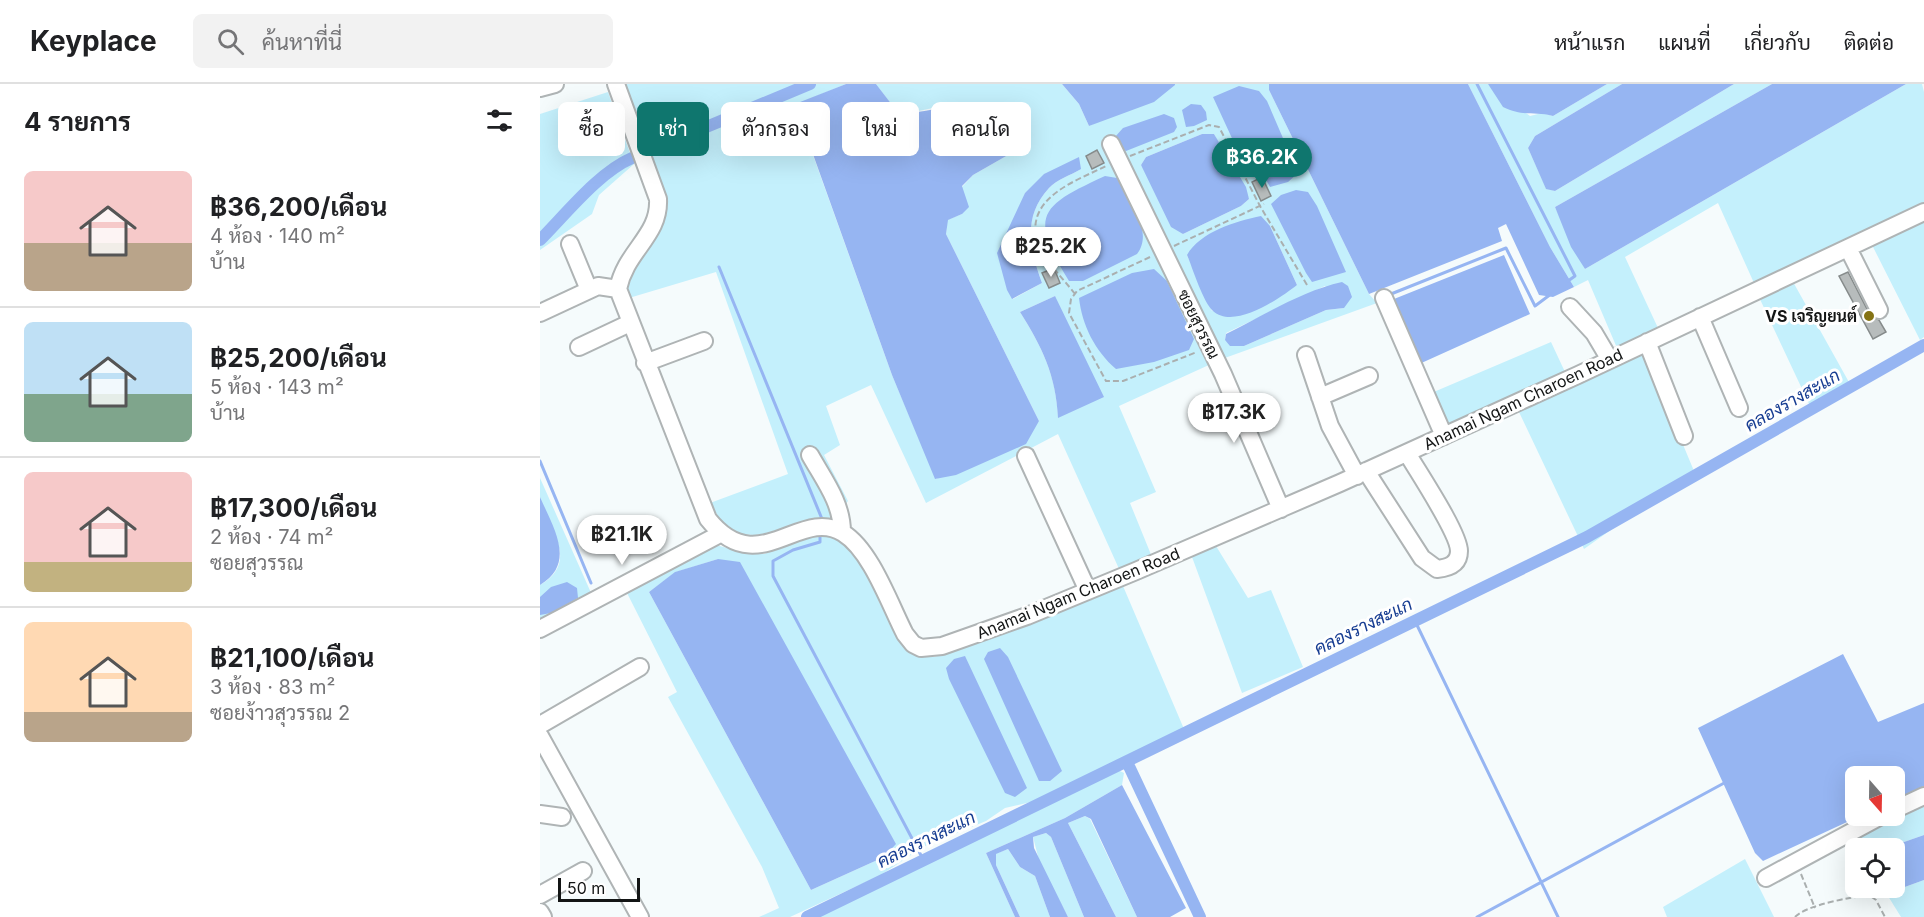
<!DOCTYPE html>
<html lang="th">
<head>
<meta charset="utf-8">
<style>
  :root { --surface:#fff; --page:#f2f2f2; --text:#202124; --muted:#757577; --line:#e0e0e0; --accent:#0f766e }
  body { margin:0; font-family:Inter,Sarabun,sans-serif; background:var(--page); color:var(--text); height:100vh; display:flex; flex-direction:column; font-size:22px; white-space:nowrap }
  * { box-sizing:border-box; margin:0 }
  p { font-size:20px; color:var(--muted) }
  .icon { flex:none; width:33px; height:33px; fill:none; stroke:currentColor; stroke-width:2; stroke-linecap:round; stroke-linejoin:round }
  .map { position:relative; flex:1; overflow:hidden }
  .sheet { display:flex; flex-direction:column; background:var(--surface); width:540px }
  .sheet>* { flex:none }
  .banner { position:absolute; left:18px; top:18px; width:570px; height:54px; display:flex; gap:12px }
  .needle { width:39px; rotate:160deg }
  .buttons { position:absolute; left:1305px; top:682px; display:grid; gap:12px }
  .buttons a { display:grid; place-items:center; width:60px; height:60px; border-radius:9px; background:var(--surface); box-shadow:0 6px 24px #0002; font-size:30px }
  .scale { position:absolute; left:18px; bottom:15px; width:82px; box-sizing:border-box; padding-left:6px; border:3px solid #131515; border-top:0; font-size:16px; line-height:21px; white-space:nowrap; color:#131515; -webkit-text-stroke:4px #fff; paint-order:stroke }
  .price { position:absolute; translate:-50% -51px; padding:0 14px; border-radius:21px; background:#fff; color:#222; font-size:20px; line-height:39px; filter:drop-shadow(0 2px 3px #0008) }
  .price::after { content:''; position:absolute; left:50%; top:36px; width:18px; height:14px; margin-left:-9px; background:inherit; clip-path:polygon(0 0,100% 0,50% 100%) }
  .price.selected { background:var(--accent); color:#fff }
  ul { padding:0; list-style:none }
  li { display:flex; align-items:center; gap:18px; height:150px; padding:0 24px }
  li+li { border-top:2px solid var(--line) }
  li span { display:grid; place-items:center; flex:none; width:168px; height:120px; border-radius:9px; color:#555 }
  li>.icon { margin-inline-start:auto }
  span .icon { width:72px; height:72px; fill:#fffc; stroke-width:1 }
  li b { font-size:26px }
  h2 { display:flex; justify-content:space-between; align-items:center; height:72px; padding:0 24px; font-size:26px }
  .pill { padding:0 21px; border-radius:9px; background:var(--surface); box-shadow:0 6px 24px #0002; font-size:21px; line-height:54px }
  .pill.selected { background:var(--accent); color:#fff }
  header { display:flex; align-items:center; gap:36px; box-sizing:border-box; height:84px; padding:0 30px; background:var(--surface); border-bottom:2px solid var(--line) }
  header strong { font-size:28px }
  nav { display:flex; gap:33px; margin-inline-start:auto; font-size:21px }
  .search { width:420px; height:54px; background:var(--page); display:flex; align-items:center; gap:15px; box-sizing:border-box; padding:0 21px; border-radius:9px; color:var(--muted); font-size:22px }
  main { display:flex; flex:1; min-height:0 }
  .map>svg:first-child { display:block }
</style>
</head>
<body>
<header>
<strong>Keyplace</strong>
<div class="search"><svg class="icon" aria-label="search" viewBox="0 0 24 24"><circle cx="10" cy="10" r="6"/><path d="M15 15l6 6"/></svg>ค้นหาที่นี่</div>
<nav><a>หน้าแรก</a><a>แผนที่</a><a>เกี่ยวกับ</a><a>ติดต่อ</a></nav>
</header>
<main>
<section class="sheet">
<h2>4 รายการ<svg class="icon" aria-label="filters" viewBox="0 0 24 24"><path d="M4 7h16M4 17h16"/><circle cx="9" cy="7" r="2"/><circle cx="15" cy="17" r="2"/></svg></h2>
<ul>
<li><span style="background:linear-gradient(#f6c9c9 60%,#b9a48a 0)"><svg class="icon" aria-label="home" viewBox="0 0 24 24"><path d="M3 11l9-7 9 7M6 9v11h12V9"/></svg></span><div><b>฿36,200/เดือน</b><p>4 ห้อง · 140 m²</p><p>บ้าน</p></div></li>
<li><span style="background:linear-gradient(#bfe0f5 60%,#7fa58c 0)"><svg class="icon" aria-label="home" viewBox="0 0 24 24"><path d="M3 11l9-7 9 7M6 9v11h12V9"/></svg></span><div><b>฿25,200/เดือน</b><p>5 ห้อง · 143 m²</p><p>บ้าน</p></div></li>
<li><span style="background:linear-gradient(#f6c9c9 75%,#c2b280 0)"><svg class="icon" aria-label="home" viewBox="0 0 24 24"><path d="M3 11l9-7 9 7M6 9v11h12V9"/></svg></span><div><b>฿17,300/เดือน</b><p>2 ห้อง · 74 m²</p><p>ซอยสุวรรณ</p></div></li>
<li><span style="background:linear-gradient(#ffd9b3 75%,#b9a48a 0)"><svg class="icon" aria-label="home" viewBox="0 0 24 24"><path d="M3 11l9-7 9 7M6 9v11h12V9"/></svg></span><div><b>฿21,100/เดือน</b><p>3 ห้อง · 83 m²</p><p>ซอยง้าวสุวรรณ 2</p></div></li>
</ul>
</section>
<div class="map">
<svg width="1384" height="833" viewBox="0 0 1384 833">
  <rect width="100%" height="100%" fill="#f5fbfc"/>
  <!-- green -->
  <path fill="#c4f0fc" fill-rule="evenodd" d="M81,0H306L255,21L352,291L396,395L499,337L406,150L407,136L422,130V103L433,91L468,71L422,18L359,31L336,0H522L539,20L549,42L635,0H729V6L829,210L837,219L682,275L579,322L616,408L590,419L612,473L580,487L518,350L386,419L331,301L286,322L300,361L284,371L308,417C304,422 299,428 295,431C277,443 218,456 198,449C183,443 178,432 170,419L248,390L176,188L89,214L85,199L127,127ZM662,50H674L709,115L701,122L643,150L601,81L606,73ZM541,85C531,91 516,96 509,104C482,133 490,166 502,199L473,215L485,109ZM730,142L757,201L672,227L647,171ZM785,202L804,224L786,226L704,262L685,256L686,249ZM515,212L518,333C516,291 502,263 480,228Z
    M928,0H948L990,32L1002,29L1013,32L1067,0H1082L995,52L988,64L1006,104L1015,107L1194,0H1232L1015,123L1045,185L1366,0H1382L1384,8V119L1214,199L1178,119L1085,173L1118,244L1077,264L1048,196L1034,203L1010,163Z
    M68,8L94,80L59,111L52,130L0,166V30Z
    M1384,134V253L1380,256L1331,159Z
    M1252,196L1310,300L1271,324L1218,211Z
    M1011,258L1025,288L1015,297L900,343L889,310Z
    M1104,267L1154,387L1044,465L979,328Z
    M0,394L52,511L0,538V501C41,477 8,445 0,413C0,408 0,400 0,394Z
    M290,451L309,462L335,500L339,518L366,566L394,573L494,538L583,502L644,645L564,690L561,686L491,718L465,724L446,737L383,763L341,791L250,833H219L239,824L222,783L128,613L137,608L86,507L172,460L210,470H224L264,455ZM178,475L344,773L271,806L109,508L136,488Z
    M676,462L708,514L731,506L763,583L702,609L652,473Z
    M578,686L584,689L582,701L525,734L446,769L475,833H279Z
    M1384,722V751L1344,765H1319L1314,756Z
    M545,732L550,735L597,833H576L528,739Z
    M506,749L511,753L544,833H528L500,780L493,753Z
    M468,765L480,783L495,792L510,833H480L456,781L455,770Z
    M1205,775L1234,833H1127L1123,823Z
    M1384,796V833H1361L1343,804L1351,808Z"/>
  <!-- water -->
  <path fill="#96b5f2" d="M306,0H336L359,30C419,26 441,0 468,71L433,91L422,102L429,123L422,130L408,136L406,150L499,337L486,360L416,391L395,395L352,291L255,20Z
    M522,0H635V1L614,18L549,42L539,20Z
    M729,0H928L1010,163L1034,203L1013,213L999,211L966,140L958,144L962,157L829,210L729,6Z
    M948,0H1067L1013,32C994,27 983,33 963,23Z
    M1082,0H1194L1015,107L1006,105L988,64L995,52Z
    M1232,0H1366L1045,185L1031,163L1015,123Z
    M699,2L719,7L727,17L758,89L748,98L730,103L723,90L708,89L673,13Z
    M651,20L661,21L666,28L667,36L654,42L646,43L642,26Z
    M624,30L634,34L637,43L634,48L586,67L579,64L575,53L583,44Z
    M662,50H674L706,103L709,115L701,122L643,150L631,143L601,81L606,73Z
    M539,73L541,85C531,91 516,96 509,104C482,133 490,166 502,199L472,215L467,206L457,169L485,109L504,90Z
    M565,92L577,94C590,113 614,149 597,170L543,197H529C488,131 500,122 565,92Z
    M756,106L768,108L777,122L806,188L772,198L766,189L731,120L741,111Z
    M721,132L730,142L757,201C739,215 694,246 673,227C663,218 653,185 647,171C660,148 696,137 721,132Z
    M964,171L990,230L877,281L849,217Z
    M614,185L627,197L654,255L649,266L614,278L576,285C555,267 542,241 539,214L592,189Z
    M802,198L808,202L812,213L804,224L786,226L704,262H690L685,256L686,250C724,231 762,207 802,198Z
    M515,212L564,313L518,334C516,291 502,263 480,228Z
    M0,413C13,443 37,479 0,501Z
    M178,475L200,478L356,760L344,773L271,806L109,508L135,488Z
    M27,498L37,504L38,514L11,529L0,531V513L11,503Z
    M460,564L468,573L522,687L510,697H499L444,575L448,568Z
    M1303,570L1338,638L1384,619V702L1355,716L1354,693H1316V732H1320L1223,777L1215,769L1158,644Z
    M425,572L487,704L475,713L465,709L409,595L406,584L414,575Z
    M582,701L646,824L630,833H597L551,735L545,732L528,739L576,833H544L511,753L506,749L493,753L494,764L528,833H510L495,792L480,783L468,765L456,770V781L480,833H475L446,769L525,734Z
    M1384,751V796L1351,808L1348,804H1354V765H1344Z"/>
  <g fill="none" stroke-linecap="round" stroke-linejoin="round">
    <!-- stream -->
    <path stroke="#96b5f2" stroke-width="3" d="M937,0L1035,192L1028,197
      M179,183L282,435
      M851,210L966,164L995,222L1011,210
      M0,377L51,499
      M280,453V458L253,466L233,477V492L384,777
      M875,537L1018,833
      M937,833L1186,698"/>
    <!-- canal -->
    <path stroke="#96b5f2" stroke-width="12" d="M111,66L270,0
      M0,156C26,130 59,88 92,74
      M587,678L660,833
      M267,833L1047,453L1384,261"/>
  </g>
  <!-- building -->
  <path fill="#b7bcbc" stroke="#868b8b" stroke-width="1.5" d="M557,66L564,79L552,85L546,72Z
    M722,93L731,112L721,117L712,98Z
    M514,184L520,199L509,204L502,189Z
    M1308,188L1330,231L1339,236L1346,248L1333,255L1299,192Z"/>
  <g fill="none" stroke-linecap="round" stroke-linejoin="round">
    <defs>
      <path id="minor" d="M76,0L118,115C120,152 86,166 78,205L168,435C218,498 260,422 303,449C331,466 350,521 365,550L373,560L381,564L402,562L487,532L596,487L800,399L1038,291L1384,128
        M0,4L15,0
        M571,60L683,290L741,425
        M30,160L49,206
        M1308,164L1339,226
        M844,214L904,352
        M1030,223L1054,249L1070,276
        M0,229L58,202L78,205
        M1160,233L1199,324
        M1107,258L1144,352
        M39,263L90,239
        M766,271L790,342L817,392
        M105,279L164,257
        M780,313L829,292
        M270,371C284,396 302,419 302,448
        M486,372L548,507
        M826,387L882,474L897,485C907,484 919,481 919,467C919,449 878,388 867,369
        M0,545L180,450
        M0,641L100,583
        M0,652L100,833
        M1354,726L1384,712
        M0,730L22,733
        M1226,794L1341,732
        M0,811L43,787
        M0,828L3,833"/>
    </defs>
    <!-- minor casing -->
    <use href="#minor" stroke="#afb4b5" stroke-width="20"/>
    <!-- path -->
    <path stroke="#aaafaf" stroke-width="2" stroke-dasharray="6 3" stroke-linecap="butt" d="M590,72L669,41L679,43L720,122L767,201
      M634,162L724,120
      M610,173L537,207L531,215L529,229L566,297H583L657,268
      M535,210C523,194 500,173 496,152C489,112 538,96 566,82
      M1261,790L1275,824
      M1255,833C1266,821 1312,813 1329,811L1336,816L1345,833"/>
    <!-- minor -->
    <use href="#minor" stroke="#fff" stroke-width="16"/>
  </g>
  <!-- markers -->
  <circle fill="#857315" stroke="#fff" stroke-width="2" cx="1329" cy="232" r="6"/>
  <g text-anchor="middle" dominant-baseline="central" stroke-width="6" stroke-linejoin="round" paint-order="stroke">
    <!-- poi labels -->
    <g font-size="16" font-weight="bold" fill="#131515" stroke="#fff" text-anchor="end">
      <text x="1317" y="232">VS เจริญยนต์</text>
    </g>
    <!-- street labels -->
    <g font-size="16" fill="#131515" stroke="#fff">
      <text transform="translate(659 240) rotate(64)">ซอยสุวรรณ</text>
      <text transform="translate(983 315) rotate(-25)">Anamai Ngam Charoen Road</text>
      <text transform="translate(538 509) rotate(-22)">Anamai Ngam Charoen Road</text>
    </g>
    <!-- water labels -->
    <g font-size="18" font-style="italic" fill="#173d92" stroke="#fff">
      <text transform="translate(1252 316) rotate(-30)">คลองรางสะแก</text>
      <text transform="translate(823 542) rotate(-26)">คลองรางสะแก</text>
      <text transform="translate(386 755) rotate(-26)">คลองรางสะแก</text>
    </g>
  </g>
</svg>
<div class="buttons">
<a><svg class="needle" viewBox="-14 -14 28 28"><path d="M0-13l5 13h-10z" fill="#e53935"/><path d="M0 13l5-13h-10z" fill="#757577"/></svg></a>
<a><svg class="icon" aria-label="locate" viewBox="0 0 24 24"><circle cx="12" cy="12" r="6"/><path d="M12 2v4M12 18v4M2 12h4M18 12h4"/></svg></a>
</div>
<div class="scale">50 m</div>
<b class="price selected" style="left:722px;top:105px">฿36.2K</b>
<b class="price" style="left:511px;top:194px">฿25.2K</b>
<b class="price" style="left:694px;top:360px">฿17.3K</b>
<b class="price" style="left:82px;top:482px">฿21.1K</b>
<div class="banner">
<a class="pill">ซื้อ</a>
<a class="pill selected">เช่า</a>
<a class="pill">ตัวกรอง</a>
<a class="pill">ใหม่</a>
<a class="pill">คอนโด</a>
</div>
</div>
</main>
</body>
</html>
